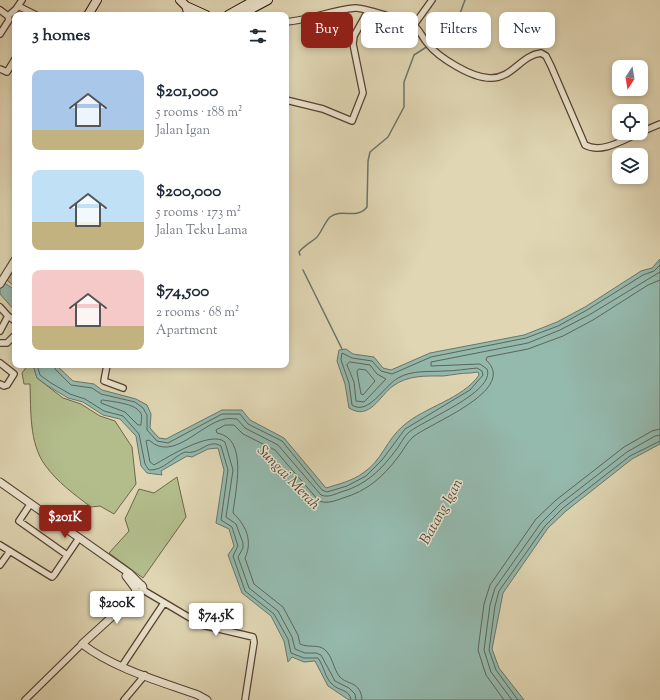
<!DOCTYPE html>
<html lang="en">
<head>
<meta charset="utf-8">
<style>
  :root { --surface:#fff; --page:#f2f2f3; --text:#1f2937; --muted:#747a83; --accent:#8f2418 }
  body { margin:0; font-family:"Sorts Mill Goudy",serif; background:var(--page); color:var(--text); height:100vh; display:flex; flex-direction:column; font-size:15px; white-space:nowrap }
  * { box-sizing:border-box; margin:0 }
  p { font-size:13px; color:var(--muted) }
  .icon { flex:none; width:22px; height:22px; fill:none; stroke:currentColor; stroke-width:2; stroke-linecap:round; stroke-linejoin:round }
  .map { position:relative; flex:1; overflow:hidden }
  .sheet { position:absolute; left:12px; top:12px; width:277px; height:356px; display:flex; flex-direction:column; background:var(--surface); border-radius:8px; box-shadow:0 2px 6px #0003 }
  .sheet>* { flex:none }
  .banner { position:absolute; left:301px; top:12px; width:299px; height:36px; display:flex; gap:8px }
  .needle { width:26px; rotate:192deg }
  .buttons { position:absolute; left:612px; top:60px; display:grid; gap:8px }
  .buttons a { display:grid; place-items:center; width:36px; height:36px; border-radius:8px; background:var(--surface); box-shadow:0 2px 6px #0003; font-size:20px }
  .price { position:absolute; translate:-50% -34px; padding:0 9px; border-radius:4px; background:#fff; color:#222; font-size:13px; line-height:26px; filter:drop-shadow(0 1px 2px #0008) }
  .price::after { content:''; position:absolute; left:50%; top:24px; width:12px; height:9px; margin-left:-6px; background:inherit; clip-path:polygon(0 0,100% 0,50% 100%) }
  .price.selected { background:var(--accent); color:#fff }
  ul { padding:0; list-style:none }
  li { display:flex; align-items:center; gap:12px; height:100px; padding:0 20px }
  li span { display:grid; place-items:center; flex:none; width:112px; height:80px; border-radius:8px; color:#555 }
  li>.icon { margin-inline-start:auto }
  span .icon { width:48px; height:48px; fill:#fffc; stroke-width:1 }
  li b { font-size:17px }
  h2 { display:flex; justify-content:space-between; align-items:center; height:48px; padding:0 20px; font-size:17px }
  .chip { padding:0 14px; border-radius:8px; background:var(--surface); box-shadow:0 2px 6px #0003; font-size:14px; line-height:36px }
  .chip.selected { background:var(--accent); color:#fff }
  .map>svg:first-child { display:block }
</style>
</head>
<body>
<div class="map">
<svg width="660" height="700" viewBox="0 0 660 700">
  <rect width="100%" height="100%" fill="#e0d6b3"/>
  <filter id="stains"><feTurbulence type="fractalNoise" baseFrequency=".005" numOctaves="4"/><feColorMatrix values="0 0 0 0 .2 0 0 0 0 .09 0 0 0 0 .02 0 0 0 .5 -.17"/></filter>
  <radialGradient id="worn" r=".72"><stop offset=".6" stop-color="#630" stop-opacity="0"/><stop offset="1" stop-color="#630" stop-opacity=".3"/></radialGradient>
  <!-- green -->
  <path fill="#b3bd8c" stroke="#6e6648" d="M15,269V287L7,280Z
    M28,365H33L37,378L63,398L81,404L100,416L115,421L132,447L136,484L114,514L100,506L91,507C75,495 57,482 45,465C29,443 31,410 30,384H24L22,373Z
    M177,477L186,517L143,578L109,553L129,531L125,519L139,489L154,493Z"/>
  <!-- water -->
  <path fill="#94b9ad" stroke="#69756a" d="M660,259V444L632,459L566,511L548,528L503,593L492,649L499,668L524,700H349L328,686L315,661L304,662L292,657L288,662L284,641L271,616L242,593L228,555L234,546L229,529L216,523L224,470L218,448L208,449L192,457L187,456L161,471L162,475L147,473L141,466L136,436L120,419L103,415L83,402L68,398L48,386L37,378L33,365H56L73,381L94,384L102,390L136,399L147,405L151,414L150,428L159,438L166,439L222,410H242L250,420L284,438L326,488C339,484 352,481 363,473C381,462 387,439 403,426C424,407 463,399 479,375L478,372L470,373C461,373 452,375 443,376C425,376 408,375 393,386C379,396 370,421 349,408L345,384L337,361L339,350L346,349L353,354L374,357L383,368L391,370L430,353L524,335L557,322L585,307L641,271L652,268Z
    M0,280L15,290V311L0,294Z"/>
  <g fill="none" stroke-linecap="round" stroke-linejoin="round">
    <!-- shore -->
    <path stroke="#5e6459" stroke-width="1" d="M350,362L370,365L377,374L386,379L364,402L356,401L354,382L347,365Z
      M37,365L40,375L51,383L70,394L85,399L104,411L123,416L139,434L145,464L149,470C163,471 173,457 185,452C187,452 190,453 192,452C202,451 210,439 221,446L228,470L221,520L232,527L238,546L233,556L245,591L274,614L288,639L291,653L304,658H318C324,666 325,678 332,684C338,691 350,689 351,700
      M54,365L55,369L71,385L92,388L101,394L135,402L143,408L147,415V430L157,441L168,443L222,414H240L248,424L282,441L322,490L327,492L347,486L366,476L382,460L405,429L470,390L483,375L482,371L477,368C466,369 455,371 444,371C428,372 412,370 398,378C384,386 368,416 352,405L349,383L341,360L342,353L352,358L372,361L381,371L392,374L431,357L526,338L558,326L587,310L643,275L654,271L660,265
      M359,369L366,370L375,381L363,395L361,394L357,372Z
      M103,400C113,402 134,403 140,412C143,415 141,421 141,425H138L125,412L101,403V401Z
      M356,700L355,694L349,688L335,681L321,655L316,653H305L295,649L292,637L278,611L249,588L238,557L243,548V543L236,524L226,517L233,470L225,442C211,430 168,457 154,465L150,462L146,441L149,440C173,463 201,423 225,419C228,418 233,419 237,419L245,428L278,445L321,495C328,498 335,494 341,492C366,485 381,470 396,450C400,445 403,438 408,433C423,420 496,392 487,369L480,364L431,366V362L528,343L560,330L589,315L660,272
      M362,700C361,681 347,685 340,677C333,669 333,656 324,649C317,644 308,648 300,644L298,635L283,607L254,584L245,558C253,541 246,525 233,513C235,492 249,438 217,433L216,430L225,425H234L243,434L275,450L319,501C327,504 335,501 343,498C367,491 383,477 398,457C403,451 407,442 413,437C430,423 519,390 486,360L487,357L528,349L563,336L593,320L648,285L660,280
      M504,700L486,675L478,650L484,604L490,585L536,519L556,500L624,447L652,431L660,429
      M512,700L491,672L484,650L490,605L495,588L541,523L560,504L627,452L655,436L660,435
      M518,700L496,670L489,650L495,606L499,591L545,526L563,508L630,456L660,441"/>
    <!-- stream -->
    <path stroke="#69756a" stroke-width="1.5" d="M431,45L452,35L465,0
      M300,255L299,252C304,246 310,243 316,238C322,232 324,223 330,217C342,208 357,220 367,207L368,161L370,152L388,137L404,107V82L414,55L428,46
      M303,270L342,349"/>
    <defs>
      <path id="minor" d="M18,6L36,15
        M0,10L8,16
        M8,16L16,9L22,0
        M286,22C309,20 332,10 355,8C362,7 405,21 413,25C419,28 423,39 428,44C439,58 472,78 490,78C512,79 521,55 541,53L546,56L551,66L585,145C602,154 623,140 639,133
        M414,25L432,0
        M0,34L9,20L8,16
        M0,69L7,72L15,59
        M286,100L323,109L352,121L363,93L353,44L354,36L368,11
        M641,132L660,124
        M0,307L8,316L0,331
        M8,316L15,321
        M1,343H7L15,335
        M0,363L14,374L7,385L4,386L0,384
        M107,365L104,381L123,388
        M29,506L19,521L67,555
        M0,545L52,577L54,575L77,541
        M0,565L10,551
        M143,590L202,625L253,637L254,642L245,700
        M122,666L164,603
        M25,700L82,644
        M124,700L145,675"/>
      <path id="tertiary" d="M0,284L15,260
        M0,482L129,573L141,585
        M126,576L135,588
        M135 588a4 4 0 1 1 8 0a4 4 0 1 1-8 0Z
        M137,592L126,604L82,644C115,669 159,681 198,695L207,700"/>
      <path id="secondary" d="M180,0L186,6L189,15
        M186,6L206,15
        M88,15L97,0
        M228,15L255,0
        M240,15L268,0"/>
    </defs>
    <!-- minor casing -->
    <use href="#minor" stroke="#564030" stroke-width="8"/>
    <!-- tertiary casing -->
    <use href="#tertiary" stroke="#564030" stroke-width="9"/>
    <!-- secondary casing -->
    <use href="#secondary" stroke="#280e05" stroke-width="10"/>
    <!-- minor -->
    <use href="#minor" stroke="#ebe4ce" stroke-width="5.5"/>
    <!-- tertiary -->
    <use href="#tertiary" stroke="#ebe4ce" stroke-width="7"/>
    <!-- secondary -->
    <use href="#secondary" stroke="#ebe4ce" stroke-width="8"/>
  </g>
  <g text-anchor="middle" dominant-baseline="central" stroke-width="3" stroke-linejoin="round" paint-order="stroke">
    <!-- water labels -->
    <g font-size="15" font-style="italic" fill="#4e4a40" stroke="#ebe4ce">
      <text transform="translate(288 478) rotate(46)">Sungai Merah</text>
      <text transform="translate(442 512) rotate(-61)">Batang Igan</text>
    </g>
  </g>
  <rect width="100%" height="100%" filter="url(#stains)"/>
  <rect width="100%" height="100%" fill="url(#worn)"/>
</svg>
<div class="buttons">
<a><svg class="needle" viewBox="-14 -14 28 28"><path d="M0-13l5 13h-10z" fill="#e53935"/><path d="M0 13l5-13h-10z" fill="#747a83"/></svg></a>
<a><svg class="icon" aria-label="locate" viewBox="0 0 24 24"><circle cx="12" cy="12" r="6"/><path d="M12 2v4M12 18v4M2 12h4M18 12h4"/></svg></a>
<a><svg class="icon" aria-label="layers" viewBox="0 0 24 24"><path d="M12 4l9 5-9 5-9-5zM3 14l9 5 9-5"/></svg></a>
</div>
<b class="price selected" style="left:65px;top:539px">$201K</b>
<b class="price" style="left:117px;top:625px">$200K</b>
<b class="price" style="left:216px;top:637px">$74.5K</b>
<div class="banner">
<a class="chip selected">Buy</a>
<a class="chip">Rent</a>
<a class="chip">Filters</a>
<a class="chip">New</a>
</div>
<section class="sheet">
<h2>3 homes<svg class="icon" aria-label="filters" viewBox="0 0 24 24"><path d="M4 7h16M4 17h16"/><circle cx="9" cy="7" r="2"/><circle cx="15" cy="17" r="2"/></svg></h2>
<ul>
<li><span style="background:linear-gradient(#a9c7e8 75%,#c2b280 0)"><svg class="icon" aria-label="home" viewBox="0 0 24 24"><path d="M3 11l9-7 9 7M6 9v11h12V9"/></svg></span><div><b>$201,000</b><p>5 rooms · 188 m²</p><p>Jalan Igan</p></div></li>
<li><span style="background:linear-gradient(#bfe0f5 65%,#c2b280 0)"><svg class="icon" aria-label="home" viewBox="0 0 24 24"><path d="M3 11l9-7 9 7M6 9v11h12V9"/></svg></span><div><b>$200,000</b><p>5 rooms · 173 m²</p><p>Jalan Teku Lama</p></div></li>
<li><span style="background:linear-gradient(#f6c9c9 70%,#c2b280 0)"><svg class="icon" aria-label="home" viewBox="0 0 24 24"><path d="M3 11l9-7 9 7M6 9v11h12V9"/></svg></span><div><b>$74,500</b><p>2 rooms · 68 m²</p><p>Apartment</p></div></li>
</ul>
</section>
</div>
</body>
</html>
